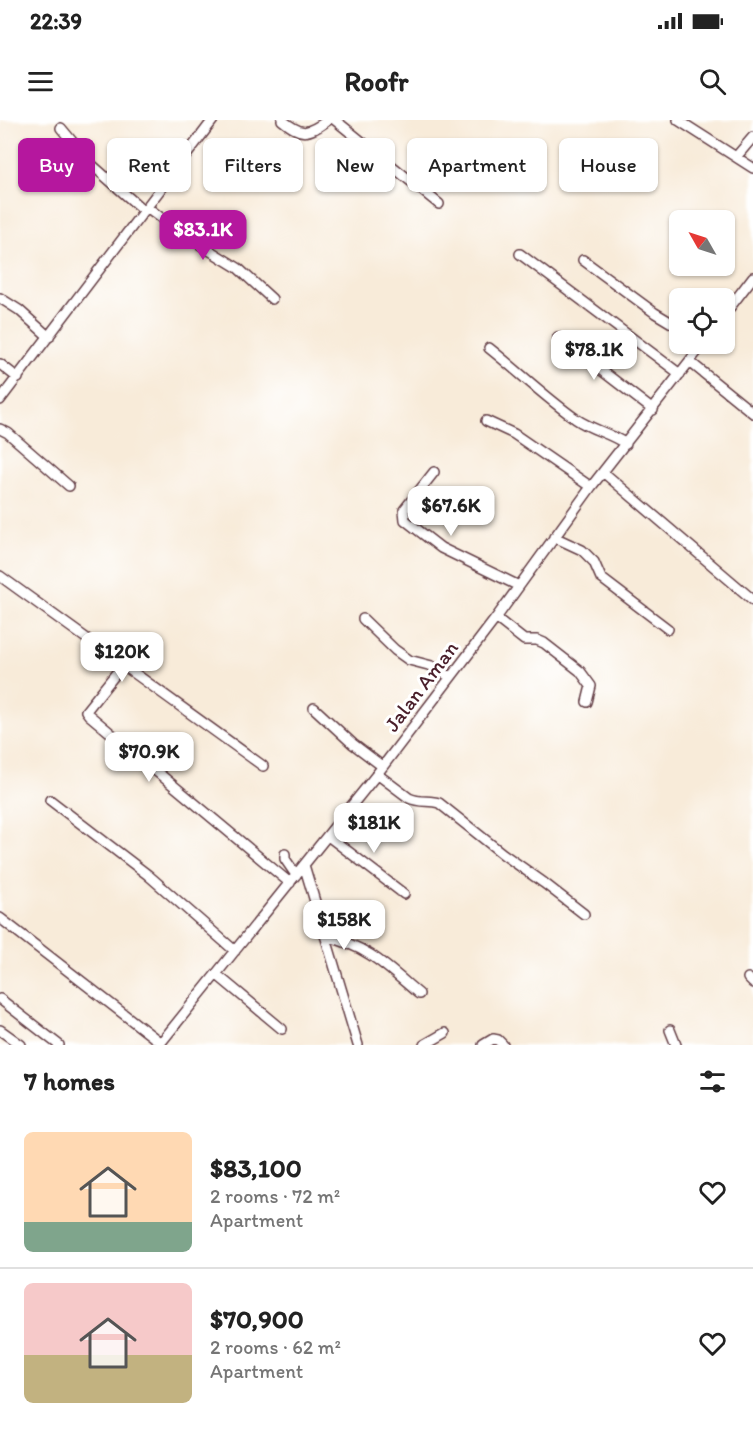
<!DOCTYPE html>
<html lang="en">
<head>
<meta charset="utf-8">
<style>
  :root { --surface:#fff; --page:#f2f2f2; --text:#222; --muted:#767676; --line:#e0e0e0; --accent:#b5179e }
  body { margin:0; font-family:Itim,sans-serif; background:var(--page); color:var(--text); height:100vh; display:flex; flex-direction:column; font-size:22px; white-space:nowrap }
  * { box-sizing:border-box; margin:0 }
  p { font-size:20px; color:var(--muted) }
  .icon { flex:none; width:33px; height:33px; fill:none; stroke:currentColor; stroke-width:2; stroke-linecap:round; stroke-linejoin:round }
  .map { position:relative; height:925px; overflow:hidden }
  .details { display:flex; flex-direction:column; background:var(--surface); flex:1 }
  .details>* { flex:none }
  .banner { position:absolute; left:18px; top:18px; width:717px; height:54px; display:flex; gap:12px }
  .needle { width:39px; rotate:309deg }
  .controls { position:absolute; left:669px; top:90px; display:grid; gap:12px }
  .controls a { display:grid; place-items:center; width:66px; height:66px; border-radius:9px; background:var(--surface); box-shadow:0 2px 4px #0004; font-size:30px }
  .price { position:absolute; translate:-50% -51px; padding:0 14px; border-radius:12px; background:#fff; color:#222; font-size:20px; line-height:39px; filter:drop-shadow(0 2px 3px #0008) }
  .price::after { content:''; position:absolute; left:50%; top:36px; width:18px; height:14px; margin-left:-9px; background:inherit; clip-path:polygon(0 0,100% 0,50% 100%) }
  .price.current { background:var(--accent); color:#fff }
  ul { padding:0; list-style:none }
  li { display:flex; align-items:center; gap:18px; height:150px; padding:0 24px }
  li+li { border-top:2px solid var(--line) }
  li span { display:grid; place-items:center; flex:none; width:168px; height:120px; border-radius:9px; color:#555 }
  li>.icon { margin-inline-start:auto }
  span .icon { width:72px; height:72px; fill:#fffc; stroke-width:1 }
  li b { font-size:26px }
  h2 { display:flex; justify-content:space-between; align-items:center; height:72px; padding:0 24px; font-size:26px }
  .pill { padding:0 21px; border-radius:9px; background:var(--surface); box-shadow:0 2px 4px #0004; font-size:21px; line-height:54px }
  .pill.current { background:var(--accent); color:#fff }
  .status { display:flex; justify-content:space-between; align-items:center; height:42px; padding:0 30px; background:var(--surface); direction:ltr }
  .status svg { height:16px; fill:currentColor }
  header { display:flex; justify-content:space-between; align-items:center; height:78px; padding:0 24px; background:var(--surface); font-size:27px; font-weight:700 }
  .map>svg:first-child { display:block }
</style>
</head>
<body>
<div class="status"><b>22:39</b><svg viewBox="0 0 49 12"><path d="M0 12V9h3v3zM5 12V6h3v6zM10 12V3h3v9zM15 12V0h3v12zM26 1h20v11H26zM47 4h2v5h-2z"/></svg></div>
<header><svg class="icon" aria-label="menu" viewBox="0 0 24 24"><path d="M4 6h16M4 12h16M4 18h16"/></svg>Roofr<svg class="icon" aria-label="search" viewBox="0 0 24 24"><circle cx="10" cy="10" r="6"/><path d="M15 15l6 6"/></svg></header>
<div class="map">
<svg width="753" height="925" viewBox="0 0 753 925">
  <rect width="100%" height="100%" fill="#fff"/>
  <filter id="ink" filterUnits="userSpaceOnUse"><feTurbulence type="fractalNoise" baseFrequency=".0167" numOctaves="2"/><feDisplacementMap in="SourceGraphic" scale="12" xChannelSelector="R" yChannelSelector="G"/><feConvolveMatrix kernelMatrix="1 2 1 2 8 2 1 2 1" color-interpolation-filters="sRGB"/></filter>
  <filter id="wash" filterUnits="userSpaceOnUse"><feTurbulence type="fractalNoise" baseFrequency=".008" numOctaves="4" result="noise"/><feDisplacementMap in="SourceGraphic" scale="24" xChannelSelector="R" yChannelSelector="G"/><feGaussianBlur stdDeviation="1.35" result="paint"/><feColorMatrix in="noise" values="0 0 0 0 0 0 0 0 0 0 0 0 0 0 0 0 0 1.4 0 .05"/><feComposite in="paint" operator="in"/></filter>
  <g filter="url(#wash)">
    <rect width="100%" height="100%" fill="#f8ebd9"/>
  </g>
  <g filter="url(#ink)">
    <g fill="none" stroke-linecap="round" stroke-linejoin="round">
      <defs>
        <path id="minor" d="M282,0C302,16 307,15 328,0
          M335,0L439,84
          M678,0L753,48
          M61,8L91,44L144,91
          M736,37L753,17
          M147,87L178,111L238,148L272,179
          M520,134L680,254
          M583,140L655,193L680,208
          M0,178L19,190L49,217
          M724,195L753,157
          M558,217L653,290
          M489,228C518,251 546,278 576,299C592,310 610,313 626,324
          M690,242L753,293
          M0,244L18,258
          M0,280L213,0
          M486,301L514,314L591,367
          M0,309L8,313L69,366
          M434,352L404,390L405,400L441,428L519,466
          M603,352L753,480
          M554,417L582,430L594,442L601,458L668,509
          M0,456L263,646
          M496,498L524,520H537L544,523L580,551L591,566L587,582
          M363,499L395,530L409,540L432,546L450,557
          M122,546L86,591L89,595L290,763
          M314,588L353,624L382,646
          M377,654L409,678C419,683 429,680 439,683L503,734L544,763L584,794
          M50,680L148,755L235,831
          M328,716L404,774
          M285,734V739L296,755
          M304,745L358,925
          M0,798L161,923
          M325,816C369,827 386,846 419,874
          M216,854L282,909
          M748,858L753,863
          M0,879L59,925
          M0,910L21,925
          M670,910L676,925
          M159,925L377,654L496,498L591,367L703,224
          M424,925L445,913
          M483,925L493,919L498,920L503,925"/>
      </defs>
      <!-- minor casing -->
      <use href="#minor" stroke="#643e45" stroke-width="12"/>
      <!-- minor -->
      <use href="#minor" stroke="#fff" stroke-width="9"/>
    </g>
  </g>
  <g text-anchor="middle" dominant-baseline="central" stroke-width="6" stroke-linejoin="round" paint-order="stroke">
    <!-- street labels -->
    <g font-size="21" fill="#4a1f2b" stroke="#fff">
      <text transform="translate(421 566) rotate(-53)">Jalan Aman</text>
    </g>
  </g>
</svg>
<div class="controls">
<a><svg class="needle" viewBox="-14 -14 28 28"><path d="M0-13l5 13h-10z" fill="#e53935"/><path d="M0 13l5-13h-10z" fill="#767676"/></svg></a>
<a><svg class="icon" aria-label="locate" viewBox="0 0 24 24"><circle cx="12" cy="12" r="6"/><path d="M12 2v4M12 18v4M2 12h4M18 12h4"/></svg></a>
</div>
<b class="price current" style="left:203px;top:141px">$83.1K</b>
<b class="price" style="left:594px;top:261px">$78.1K</b>
<b class="price" style="left:451px;top:417px">$67.6K</b>
<b class="price" style="left:122px;top:563px">$120K</b>
<b class="price" style="left:149px;top:663px">$70.9K</b>
<b class="price" style="left:374px;top:734px">$181K</b>
<b class="price" style="left:344px;top:831px">$158K</b>
<div class="banner">
<a class="pill current">Buy</a>
<a class="pill">Rent</a>
<a class="pill">Filters</a>
<a class="pill">New</a>
<a class="pill">Apartment</a>
<a class="pill">House</a>
</div>
</div>
<section class="details">
<h2>7 homes<svg class="icon" aria-label="filters" viewBox="0 0 24 24"><path d="M4 7h16M4 17h16"/><circle cx="9" cy="7" r="2"/><circle cx="15" cy="17" r="2"/></svg></h2>
<ul>
<li><span style="background:linear-gradient(#ffd9b3 75%,#7fa58c 0)"><svg class="icon" aria-label="home" viewBox="0 0 24 24"><path d="M3 11l9-7 9 7M6 9v11h12V9"/></svg></span><div><b>$83,100</b><p>2 rooms · 72 m²</p><p>Apartment</p></div><svg class="icon" aria-label="heart" viewBox="0 0 24 24"><path d="M12 20l-8-8c-3-5 5-10 8-4 3-6 11-1 8 4z"/></svg></li>
<li><span style="background:linear-gradient(#f6c9c9 60%,#c2b280 0)"><svg class="icon" aria-label="home" viewBox="0 0 24 24"><path d="M3 11l9-7 9 7M6 9v11h12V9"/></svg></span><div><b>$70,900</b><p>2 rooms · 62 m²</p><p>Apartment</p></div><svg class="icon" aria-label="heart" viewBox="0 0 24 24"><path d="M12 20l-8-8c-3-5 5-10 8-4 3-6 11-1 8 4z"/></svg></li>
</ul>
</section>
</body>
</html>
